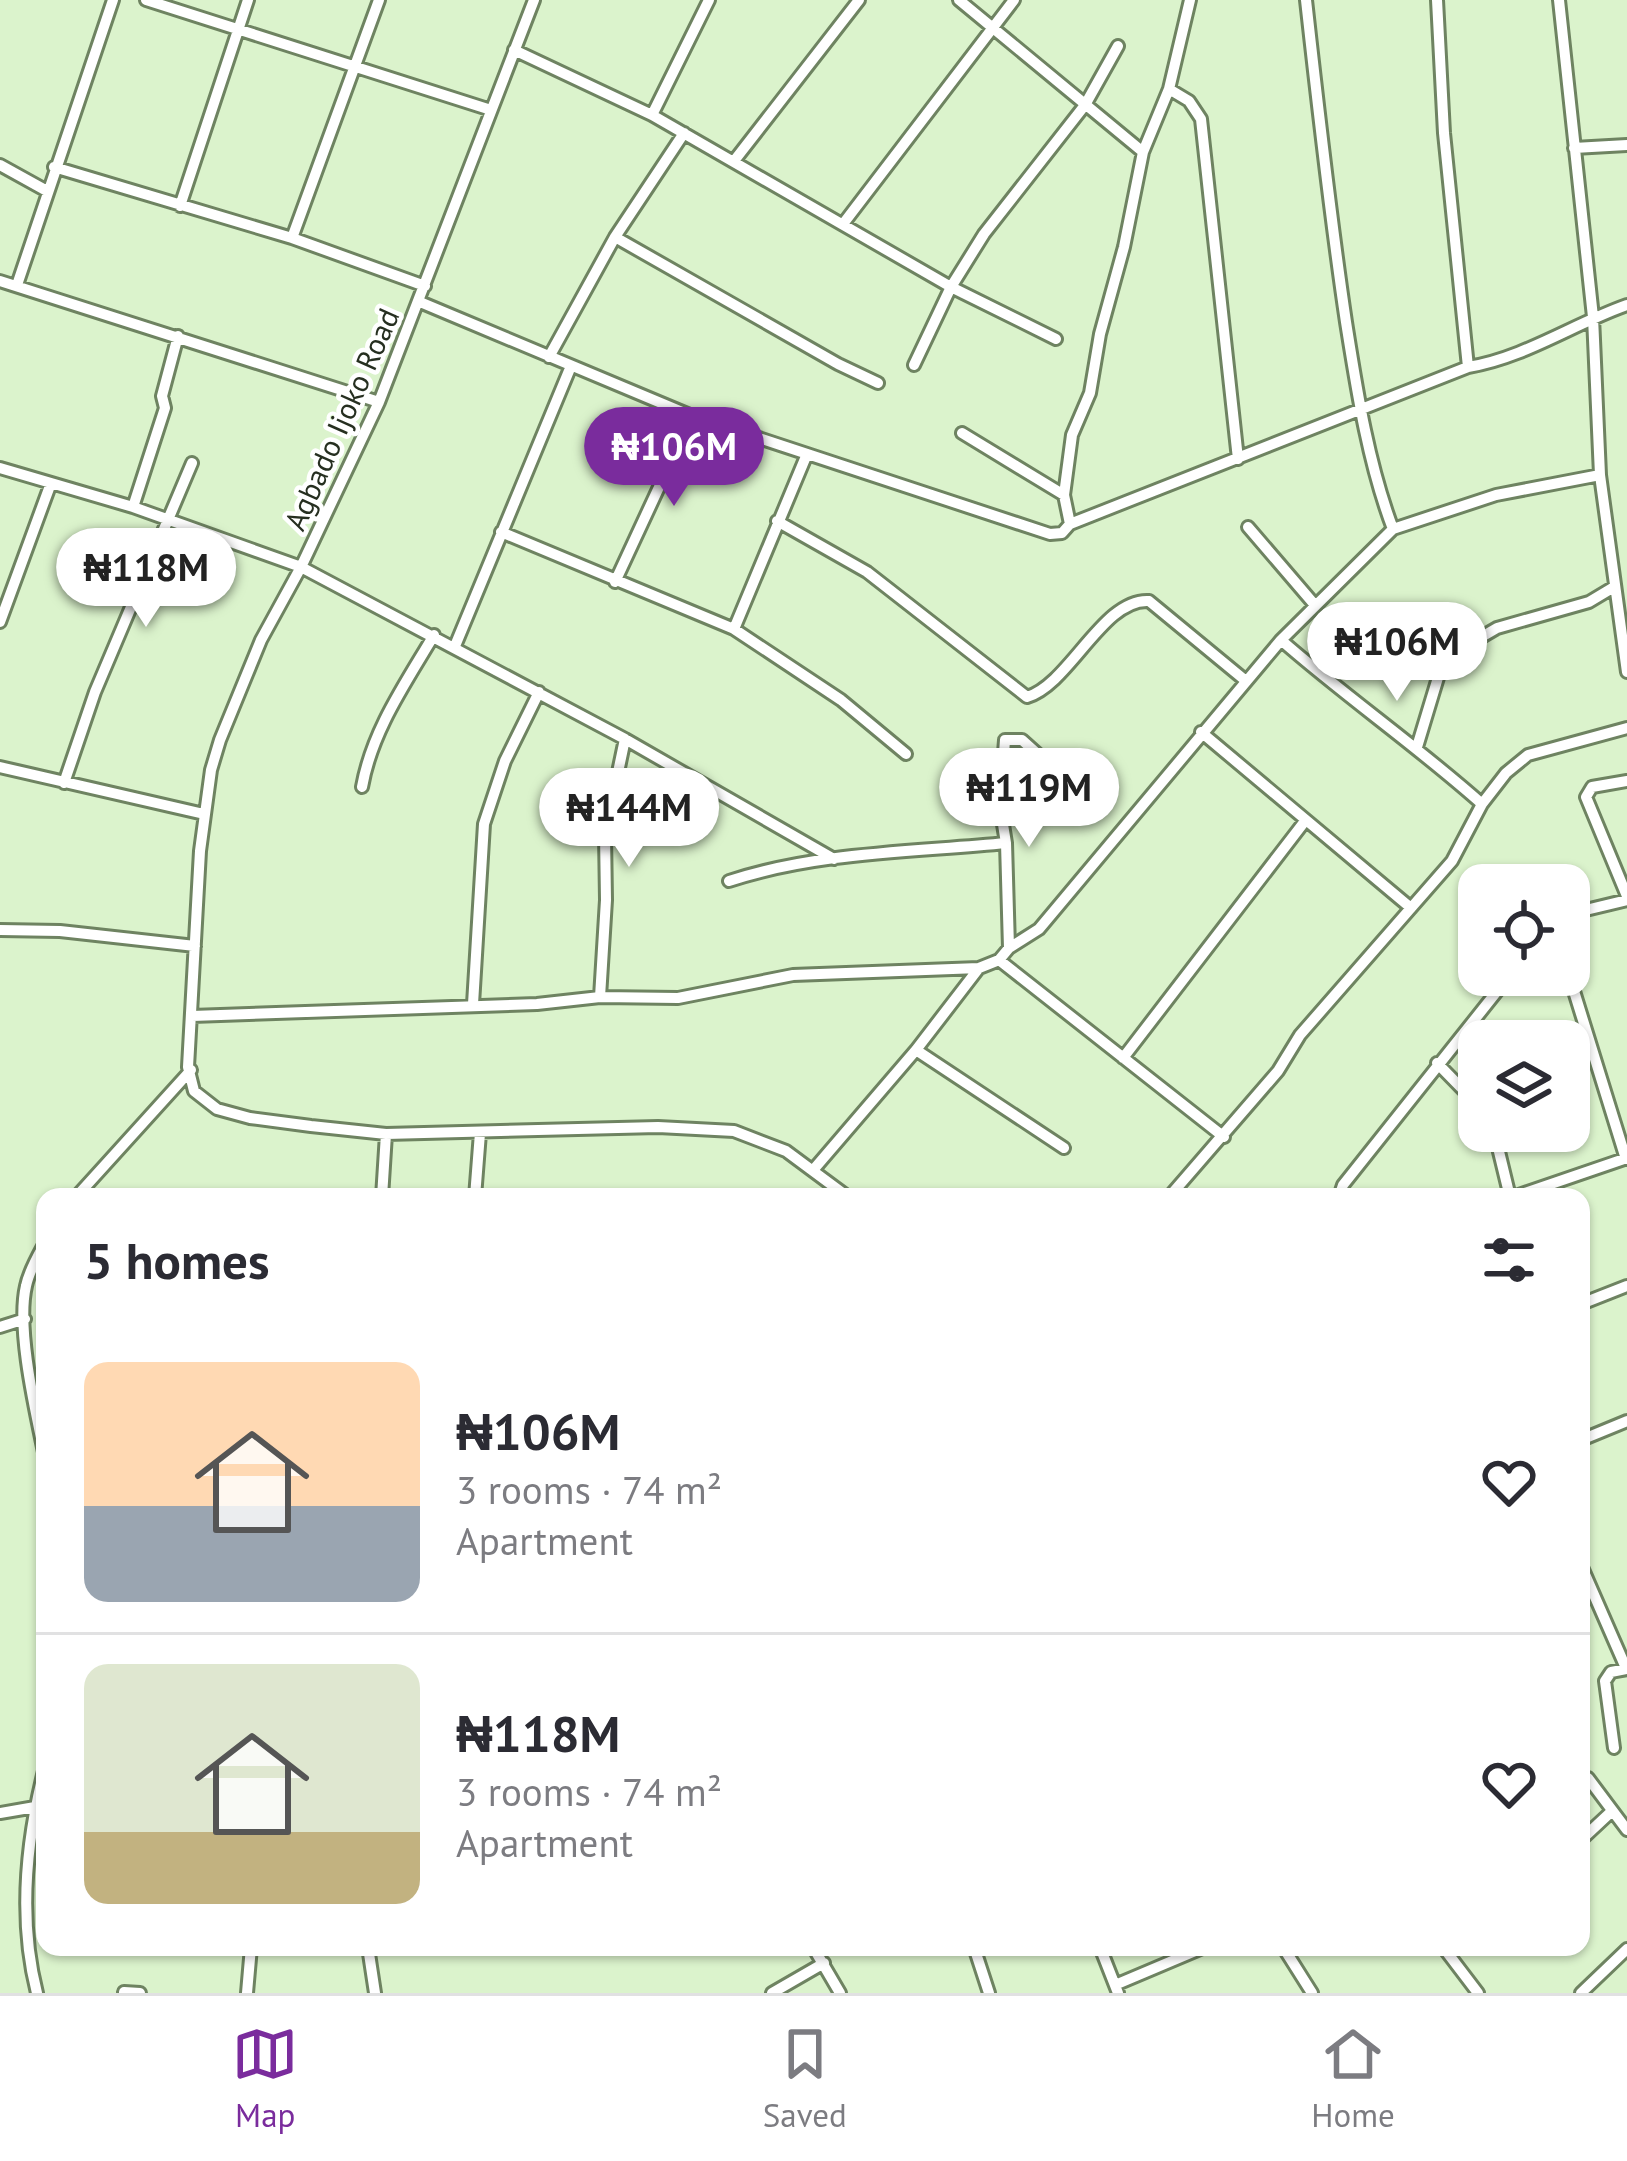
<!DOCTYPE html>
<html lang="en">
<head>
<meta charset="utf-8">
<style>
  :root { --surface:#fff; --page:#f2f2f3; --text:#2b2b33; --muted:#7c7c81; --line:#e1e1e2; --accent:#7a2c9d }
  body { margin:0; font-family:"PT Sans",sans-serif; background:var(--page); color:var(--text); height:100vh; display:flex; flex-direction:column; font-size:45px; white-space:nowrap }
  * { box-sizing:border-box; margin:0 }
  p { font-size:39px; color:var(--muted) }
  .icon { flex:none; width:66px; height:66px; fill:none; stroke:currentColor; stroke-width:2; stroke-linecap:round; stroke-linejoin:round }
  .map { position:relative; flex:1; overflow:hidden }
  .details { position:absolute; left:36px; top:1188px; width:1554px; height:768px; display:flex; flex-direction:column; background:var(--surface); border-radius:24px; box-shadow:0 3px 9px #0004 }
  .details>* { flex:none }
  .fabs { position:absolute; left:1458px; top:864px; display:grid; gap:24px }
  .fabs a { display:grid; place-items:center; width:132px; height:132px; border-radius:24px; background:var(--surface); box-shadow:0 3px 9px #0004; font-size:60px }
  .price { position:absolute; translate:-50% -102px; padding:0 27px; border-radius:42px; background:#fff; color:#222; font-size:39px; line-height:78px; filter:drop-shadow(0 3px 6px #0008) }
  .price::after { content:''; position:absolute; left:50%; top:72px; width:36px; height:27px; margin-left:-18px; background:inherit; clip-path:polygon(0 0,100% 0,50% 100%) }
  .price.current { background:var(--accent); color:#fff }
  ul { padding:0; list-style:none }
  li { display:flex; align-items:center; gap:36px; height:300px; padding:0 48px }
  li+li { border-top:3px solid var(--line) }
  li span { display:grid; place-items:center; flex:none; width:336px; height:240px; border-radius:24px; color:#555 }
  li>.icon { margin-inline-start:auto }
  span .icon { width:144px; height:144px; fill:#fffc; stroke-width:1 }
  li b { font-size:51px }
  h2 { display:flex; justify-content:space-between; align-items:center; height:144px; padding:0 48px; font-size:51px }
  .dock { display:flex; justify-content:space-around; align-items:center; height:168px; border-top:3px solid var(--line); background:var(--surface); font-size:33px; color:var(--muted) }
  .dock a { display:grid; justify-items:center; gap:6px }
  .dock .current { color:var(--accent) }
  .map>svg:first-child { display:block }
</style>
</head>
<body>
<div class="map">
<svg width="1627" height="1993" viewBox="0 0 1627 1993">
  <rect width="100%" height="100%" fill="#dbf3cc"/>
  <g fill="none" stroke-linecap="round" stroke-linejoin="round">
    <defs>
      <path id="minor" d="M146,0L491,110
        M534,0L379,402L301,567L261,640L220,740L211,770L200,851L188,1067L194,1091L217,1109L250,1118L311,1126L386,1134L658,1127L734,1131L786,1151L848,1197
        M959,0L1143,152
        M1306,0C1318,108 1330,215 1346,322C1357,391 1368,463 1393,529
        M1437,0L1444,133L1468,367
        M1559,0L1593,317L1600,475L1627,672
        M514,50L652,115L951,287L1056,339
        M1169,89L1189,101L1201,119L1238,459
        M652,115L709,0
        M1574,148L1627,145
        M734,161L859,0
        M0,165L47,191
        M54,167L292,238L425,286
        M180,206L248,0
        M843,224L1014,0
        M615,237L838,364L878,383
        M292,238L379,0
        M0,281L379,402
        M17,285L113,0
        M420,302L692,416L1050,534L1062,533L1070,524L1064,495L1072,435L1090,393L1100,334L1124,247L1143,152L1169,89L1190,0
        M549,357L615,237L684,133
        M914,365L951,287L984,234L1085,105L1118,46
        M962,433L1064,495
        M0,468L133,507L301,567L625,739L834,859
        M133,507L165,408L162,396L178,336
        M777,521L867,572L1027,697C1070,684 1103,598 1149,601L1246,681
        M1070,524L1468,367C1524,358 1573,324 1627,305
        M1248,527L1314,604
        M501,532L734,629L841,700L906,754
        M615,582L692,416
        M0,622L51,483
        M734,629L807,454
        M1281,640C1346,697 1417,746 1482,804
        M455,646L571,366
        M1201,732L1411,908
        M1417,747L1440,671L1454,653L1497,628L1589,602L1614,587
        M0,767L204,814
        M1627,781L1592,787L1586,797L1627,896
        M64,783L95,692L192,463
        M362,787C372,731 405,684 434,635
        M729,881C817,852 914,852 1006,843
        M1569,914L1627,900
        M0,930L60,931L195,946
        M1009,948L1006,843L1000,806L1005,740H1022L1071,784
        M999,960L1224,1137
        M1569,975L1626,1159
        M600,997L606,900L605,834L625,739
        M473,1004L484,824L505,761L539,692
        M192,1016L537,1004L600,997L678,998L793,975L979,968
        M916,1050L1064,1148
        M1123,1058L1305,821
        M1437,1063L1479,1106
        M1494,1131L1510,1197
        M814,1169L916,1050L979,968L999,960L1009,948L1039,929L1281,640L1393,529L1496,495L1600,475
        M76,1197L191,1070
        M382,1197L386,1134
        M475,1197L480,1133
        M1169,1197L1278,1071L1300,1035L1452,861L1482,804L1506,773L1528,755L1627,728
        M1339,1197L1343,1185L1510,975
        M1513,1197L1627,1158
        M45,1243C38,1256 29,1271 26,1286C16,1329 36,1413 45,1457
        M1581,1304L1627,1286
        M0,1327L25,1319
        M1581,1440L1627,1421
        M1581,1565L1626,1668
        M1614,1748L1605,1681L1611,1672L1627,1669
        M1588,1778L1627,1830
        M0,1813L35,1807
        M1581,1840L1611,1812
        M368,1947L375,1993
        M813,1947L840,1993
        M974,1947L989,1993
        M1100,1947L1118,1993
        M1283,1947L1312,1993
        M1443,1947L1478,1993
        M1115,1985L1205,1947
        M124,1992L140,1993
        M37,1993C18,1919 26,1841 45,1767
        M247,1993L251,1947
        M772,1993L824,1963
        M1581,1993L1627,1949"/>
    </defs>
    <!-- minor casing -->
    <use href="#minor" stroke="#6e8361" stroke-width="16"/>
    <!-- minor -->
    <use href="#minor" stroke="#fff" stroke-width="10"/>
  </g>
  <g text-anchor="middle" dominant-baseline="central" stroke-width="9" stroke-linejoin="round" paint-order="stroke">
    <!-- street labels -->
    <g font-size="30" fill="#262f20" stroke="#fff">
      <text transform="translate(341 419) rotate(-66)">Agbado Ijoko Road</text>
    </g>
  </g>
</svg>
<div class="fabs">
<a><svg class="icon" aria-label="locate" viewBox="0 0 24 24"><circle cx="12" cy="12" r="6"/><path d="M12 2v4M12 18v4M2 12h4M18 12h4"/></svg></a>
<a><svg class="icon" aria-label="layers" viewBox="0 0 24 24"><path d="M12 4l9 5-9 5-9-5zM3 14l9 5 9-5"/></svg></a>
</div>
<b class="price current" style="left:674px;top:509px">₦106M</b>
<b class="price" style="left:146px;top:630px">₦118M</b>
<b class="price" style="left:1397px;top:704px">₦106M</b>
<b class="price" style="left:1029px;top:850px">₦119M</b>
<b class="price" style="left:629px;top:870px">₦144M</b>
<section class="details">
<h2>5 homes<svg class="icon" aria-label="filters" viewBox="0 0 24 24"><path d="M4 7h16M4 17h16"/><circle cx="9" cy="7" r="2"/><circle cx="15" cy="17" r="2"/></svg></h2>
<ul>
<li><span style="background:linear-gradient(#ffd9b3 60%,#9aa5b1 0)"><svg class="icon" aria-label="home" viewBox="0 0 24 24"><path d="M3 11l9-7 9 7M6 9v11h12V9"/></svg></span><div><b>₦106M</b><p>3 rooms · 74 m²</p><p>Apartment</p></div><svg class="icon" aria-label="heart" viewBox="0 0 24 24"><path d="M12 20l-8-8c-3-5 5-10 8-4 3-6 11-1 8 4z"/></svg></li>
<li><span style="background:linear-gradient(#dfe7d0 70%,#c2b280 0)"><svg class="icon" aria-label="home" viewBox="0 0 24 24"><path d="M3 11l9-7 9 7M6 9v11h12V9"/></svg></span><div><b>₦118M</b><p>3 rooms · 74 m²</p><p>Apartment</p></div><svg class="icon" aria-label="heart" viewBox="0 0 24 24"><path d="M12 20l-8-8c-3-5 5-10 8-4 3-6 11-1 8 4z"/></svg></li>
</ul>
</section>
</div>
<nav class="dock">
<a class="current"><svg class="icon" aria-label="map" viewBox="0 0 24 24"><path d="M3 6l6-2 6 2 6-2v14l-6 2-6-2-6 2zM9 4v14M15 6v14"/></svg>Map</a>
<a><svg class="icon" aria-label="saved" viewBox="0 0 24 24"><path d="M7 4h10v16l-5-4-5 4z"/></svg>Saved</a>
<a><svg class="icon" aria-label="home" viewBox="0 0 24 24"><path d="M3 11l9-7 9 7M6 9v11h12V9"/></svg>Home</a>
</nav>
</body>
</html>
